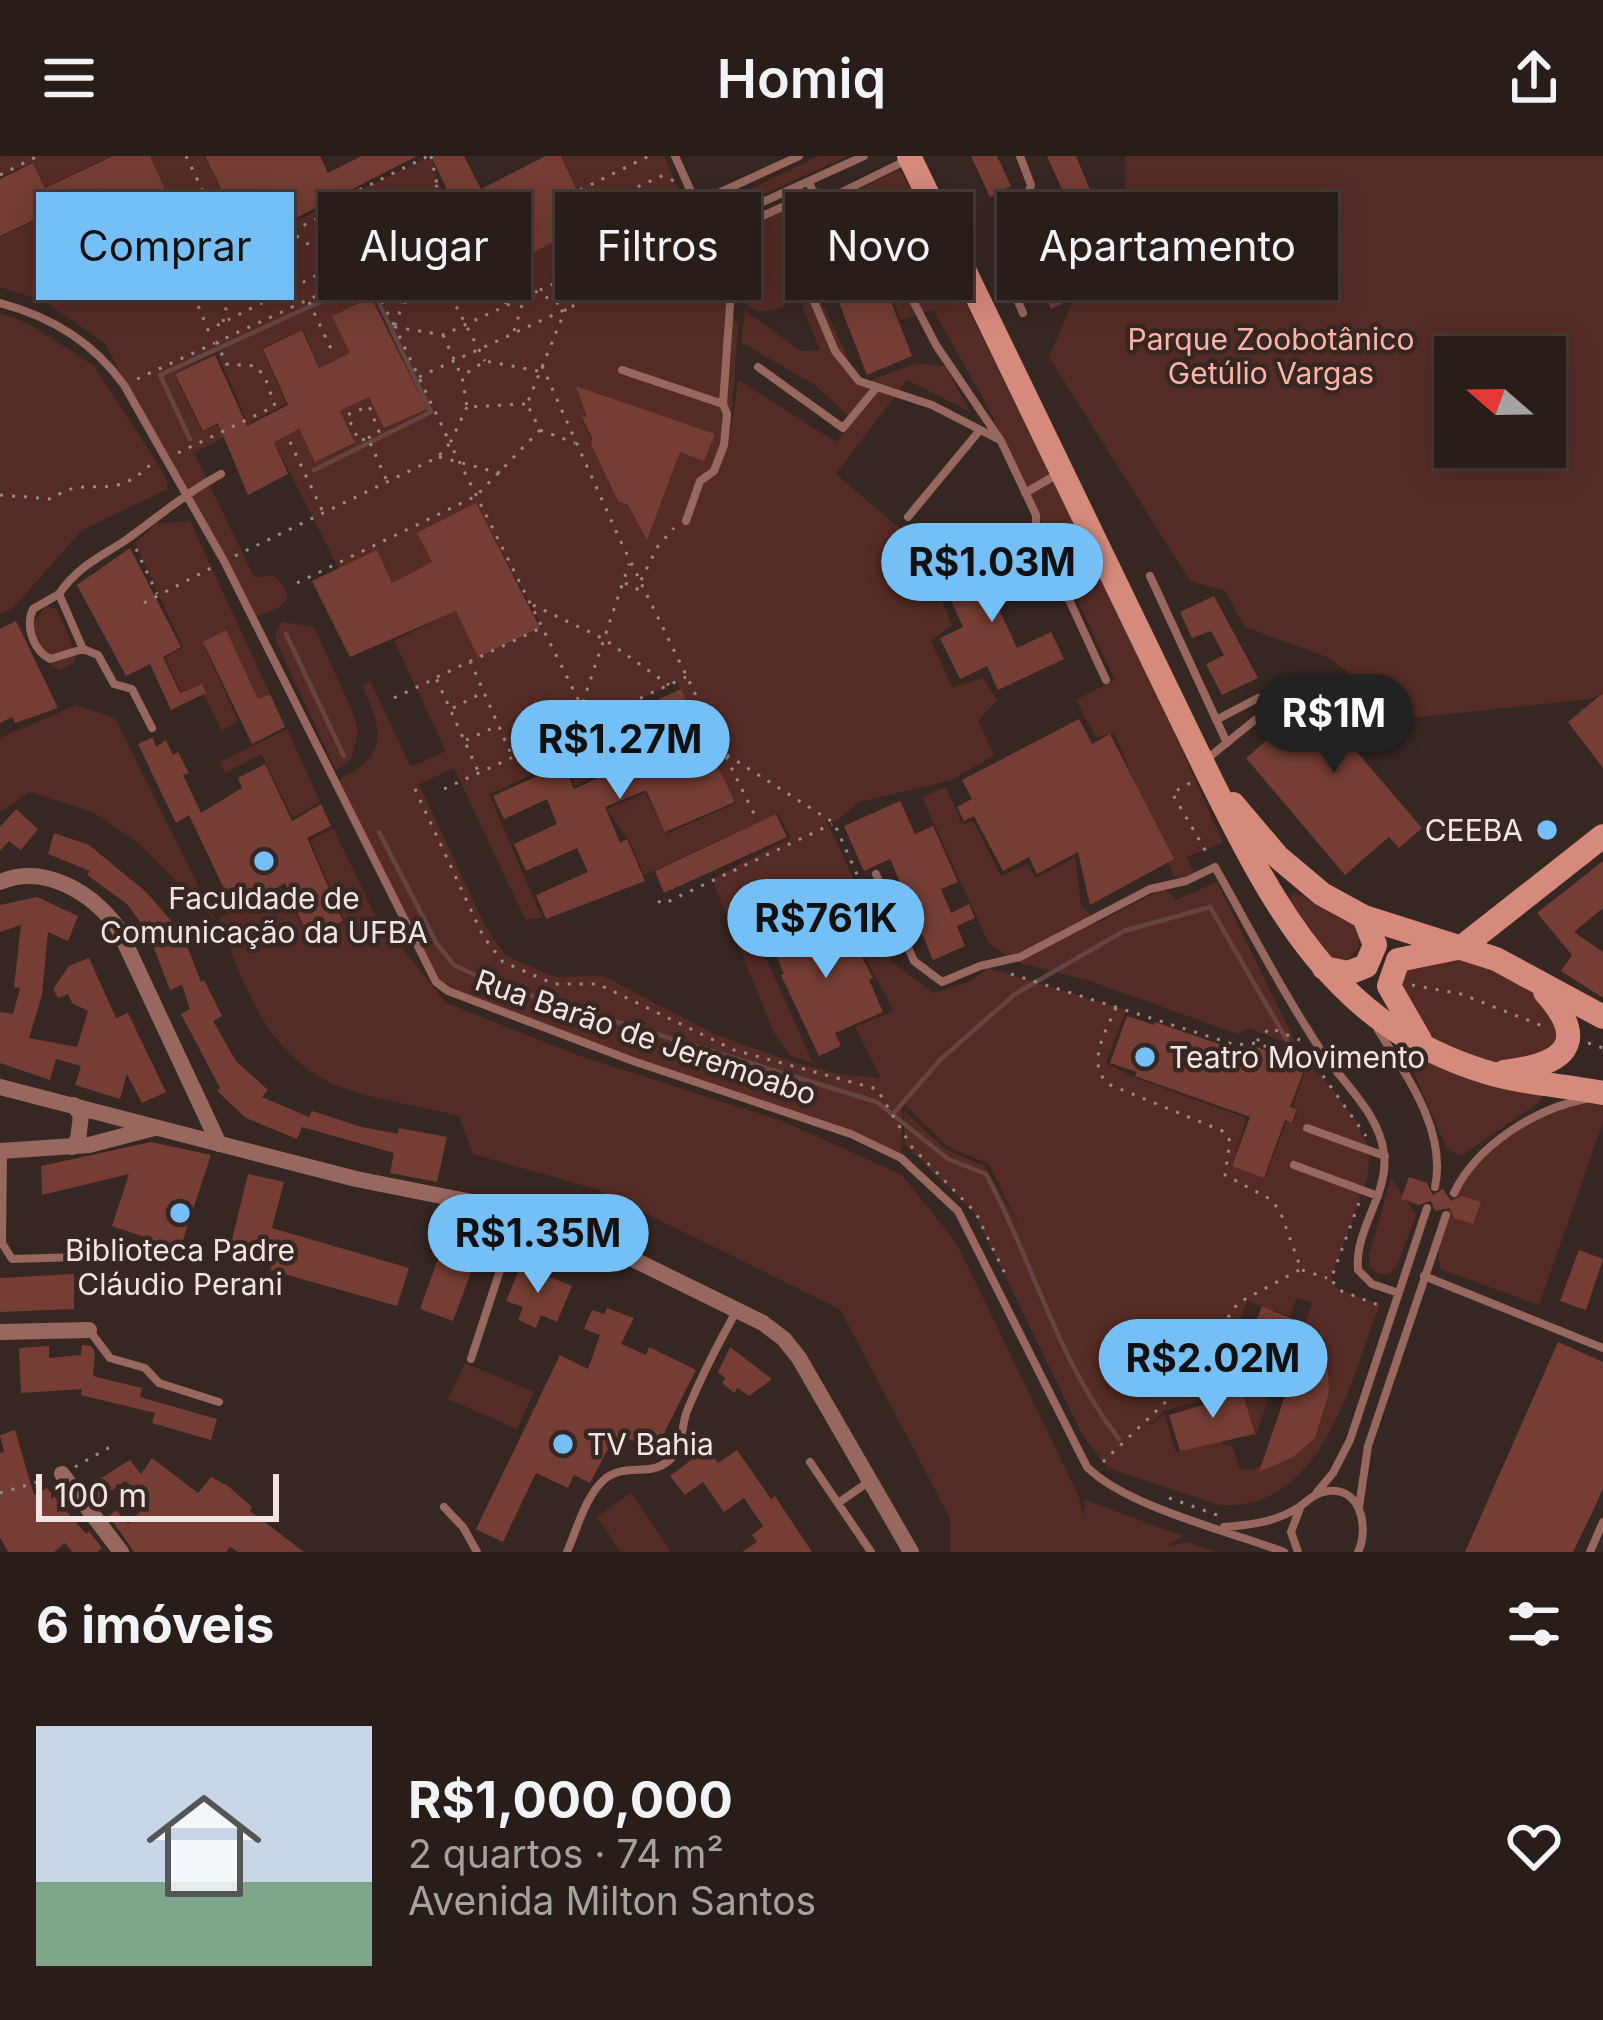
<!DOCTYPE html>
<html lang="pt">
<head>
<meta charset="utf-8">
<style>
  :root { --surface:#291d1a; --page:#312623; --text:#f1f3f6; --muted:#a5a2a2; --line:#453b39; --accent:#74c0f6 }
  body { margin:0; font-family:Inter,sans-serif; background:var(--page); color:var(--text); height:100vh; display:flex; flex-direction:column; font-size:45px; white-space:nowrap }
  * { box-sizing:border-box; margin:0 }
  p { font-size:39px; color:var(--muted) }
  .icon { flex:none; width:66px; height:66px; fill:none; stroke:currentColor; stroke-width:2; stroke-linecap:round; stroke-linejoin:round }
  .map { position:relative; height:1396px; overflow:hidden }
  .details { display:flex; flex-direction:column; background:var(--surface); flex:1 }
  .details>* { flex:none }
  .top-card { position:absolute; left:36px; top:36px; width:1533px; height:108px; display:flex; gap:24px }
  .needle { width:78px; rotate:290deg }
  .tools { position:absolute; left:1434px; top:180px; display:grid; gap:24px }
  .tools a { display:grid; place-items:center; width:132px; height:132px; border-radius:0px; background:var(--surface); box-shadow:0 6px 30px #0003,0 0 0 3px var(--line); font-size:60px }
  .scale { position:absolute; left:36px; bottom:30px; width:243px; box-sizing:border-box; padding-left:12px; border:6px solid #f0e5e2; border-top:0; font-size:33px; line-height:42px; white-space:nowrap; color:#f0e5e2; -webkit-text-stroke:9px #372723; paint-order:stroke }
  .price { position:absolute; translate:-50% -102px; padding:0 27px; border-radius:42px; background:var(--accent); color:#111; font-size:39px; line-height:78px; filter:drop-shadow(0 3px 6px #0008) }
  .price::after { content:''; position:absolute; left:50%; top:72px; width:36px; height:27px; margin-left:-18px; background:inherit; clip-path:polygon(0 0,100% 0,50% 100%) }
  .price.current { background:#222; color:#fff }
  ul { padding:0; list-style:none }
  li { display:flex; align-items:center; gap:36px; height:300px; padding:0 36px }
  li span { display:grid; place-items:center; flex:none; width:336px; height:240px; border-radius:0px; color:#555 }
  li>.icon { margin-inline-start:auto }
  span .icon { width:144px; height:144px; fill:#fffc; stroke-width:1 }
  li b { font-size:51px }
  h2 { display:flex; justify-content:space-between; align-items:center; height:144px; padding:0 36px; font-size:51px }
  .tag { padding:0 42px; border-radius:0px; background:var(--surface); box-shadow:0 6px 30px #0003,0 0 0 3px var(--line); font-size:42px; line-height:108px }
  .tag.current { background:var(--accent); color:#111 }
  header { display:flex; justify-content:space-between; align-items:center; height:156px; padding:0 36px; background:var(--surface); font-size:54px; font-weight:600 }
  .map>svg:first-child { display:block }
</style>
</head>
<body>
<header><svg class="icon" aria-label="menu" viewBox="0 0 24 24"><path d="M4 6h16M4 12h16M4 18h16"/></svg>Homiq<svg class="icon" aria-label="share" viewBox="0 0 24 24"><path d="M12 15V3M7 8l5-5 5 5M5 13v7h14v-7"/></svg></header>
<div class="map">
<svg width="1603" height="1396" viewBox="0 0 1603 1396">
  <rect width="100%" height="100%" fill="#372723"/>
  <!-- green -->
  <path fill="#552c25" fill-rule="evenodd" d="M4,0H111L45,31L33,6L0,21V2Z
    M150,0H204L247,88L431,0C441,43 463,83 488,120L592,66L562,0H664L738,169L730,281L738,224L836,286L854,265L815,229L741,186L745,155L801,195L820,194L802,149L819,140L856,220L864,227L917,207L945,210L970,256L907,224L836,318L945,411L931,418L952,469L931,485L952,531L983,522L997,544L978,565L994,599L952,624L859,646L834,667L826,664L893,807L934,837L966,827L989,812L1126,854L1106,907L1135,922L1246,962L1232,1010L1265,1022L1286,966L1294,967L1298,953L1293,950L1307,909L1323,921L1356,965L1370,995L1367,1023L1331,1123L1339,1134L1380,1148C1350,1224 1324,1355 1220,1349L1108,1312L1083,1280L974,1056L905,989L904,955L945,993L985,1010L1024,1081L989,1008L948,991L903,946L901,1002L878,990L633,905L436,826L388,738L339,624C390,598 382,575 362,529L370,525L411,611L446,595L394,485L456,455L478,501L543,471L476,348L418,378L432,406L392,427L377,395L339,413L266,270L291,257L315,306L355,288L333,239L339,236L347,252L363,244L356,225L426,253L378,137L333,159L354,206L348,209L343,200L326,208L325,224L303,173L262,192L286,248L248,268L217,196L174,218L202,276L242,257L246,269L194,297L254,421L274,420C305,447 273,454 252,462L104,186L43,145L0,131V81L102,33L114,60L95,70L132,141L201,111ZM577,230L714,278L704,304L680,296L647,383L628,349L618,344L581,262L587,261ZM677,526L736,647L667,678L645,637L607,653L630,685L644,719L778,657L791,682L712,723L774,877L790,900L813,907L755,778L791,759L803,779L842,759L894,855L855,871L881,922L838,918L789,905L712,877L603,820L555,821L506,800L486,772L419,628L454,612L525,763L542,762L489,638L564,604L575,630L629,604L608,558ZM1297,1141L1312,1147L1300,1182L1310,1185L1318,1210L1283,1299L1254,1313L1240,1314L1232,1290L1223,1289L1222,1283L1176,1296L1164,1258L1140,1277L1165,1254L1210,1243L1209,1237L1239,1227L1255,1281L1277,1219L1239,1206L1236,1212L1216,1205L1226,1175L1236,1176L1247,1145L1290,1160Z
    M819,0H847L718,60L714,50Z
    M1125,0H1603V537L1590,543L1411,562L1327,501L1245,471L1225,435L1190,425L1049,201L1074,142L1125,89ZM1455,201H1545V291H1455Z
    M900,13L1157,538L1223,687L1186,701L1197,723L1184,728L1174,720L1114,577L1096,581L1076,544L1115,524L988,251L933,154L901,164L877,106L891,97L875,67L859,65L853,36Z
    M790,50L806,61L825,60L835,71L792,107L803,133C791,144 777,158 760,155C731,149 725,97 734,76Z
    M0,157L28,167L94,210L166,321L168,333L82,374L13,452L0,458Z
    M190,365L270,538L258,543L226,475L203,487L238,565L222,575L199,529L181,536L165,502L183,491L135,387L156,368Z
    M46,449L57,454L75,495V505L60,515L47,506L31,471Z
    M283,466L314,471L353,557L358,575L351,604L336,614L275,483L278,470Z
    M77,549L115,562L215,764L137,686L93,656L29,636L0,656V582Z
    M287,573L320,646L293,662L261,598L225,617L220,606Z
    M946,631L962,668L973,665L1001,720L1027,708L1036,722L1075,701L1081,749L1097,767L1164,732L1176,744L1217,726L1298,891L1248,872L1238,878L1087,824L1020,807L989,788L922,641Z
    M333,672L373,755L446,847L580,900L780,964L902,1019L957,1088L1079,1341L1083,1361L1085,1344L1183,1380L1166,1391L1187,1386L1215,1396H950V1362L840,1153L596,1033L473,998L459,960C425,951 359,941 331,927C265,895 242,826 219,762L284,732L309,784L345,766L310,684Z
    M1292,736L1361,767L1358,792L1346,805L1328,804L1286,757Z
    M1433,794L1524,814L1566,892L1490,918L1433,896L1389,821Z
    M1411,899L1501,933L1544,939L1538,947L1461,1000L1447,993L1410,908Z
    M1603,941V966L1539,1149L1440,1113C1429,1047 1494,980 1549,953C1564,946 1586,945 1603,941Z
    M1391,1022L1416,1059L1397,1110L1389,1118H1379L1369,1111V1099Z
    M465,1207L534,1236L517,1273L448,1243Z
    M631,1337L670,1394L667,1396H621L597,1361Z"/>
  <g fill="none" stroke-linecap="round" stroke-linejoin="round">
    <!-- stream -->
    <path stroke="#654544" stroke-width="4.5" d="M190,283L160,219L368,124L431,256L314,314
      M286,478L344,600
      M379,676L437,788L454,809L497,829L877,946L948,1003L986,1018C1033,1105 1057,1204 1119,1283
      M893,958L940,904L1015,838L1124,775L1210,751L1299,905"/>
  </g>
  <!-- building -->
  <path fill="#753d33" d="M113,0H150L200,110L132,141L95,69L115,60L102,32L0,80V23L33,7L45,32Z
    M205,0H320L328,17L362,0H417L247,87Z
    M431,0H464L481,33L546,0H561L592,66L488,120Z
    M971,0H997L1011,30L990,41Z
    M1047,0H1076L1111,84L1066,109L1074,142L1051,153L1030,99L1081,75Z
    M876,107L912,200L867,219L831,126Z
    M371,141L427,253L384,272L369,241L340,255L355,287L315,306L299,273L274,286L288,318L248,339L218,267L203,275L175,218L215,199L247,270L288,249L263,193L302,174L319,212L350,197L332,160Z
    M576,230L715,278L704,305L680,296L647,384L628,349L618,345L591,288L592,282L581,260L587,261Z
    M476,347L540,472L478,501L456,455L350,501L312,425L377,394L392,427L432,406L417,377Z
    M1013,391L1027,420L991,436L1017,492L1051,476L1064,503L998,534L987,510L960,523L940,482L963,471L942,425Z
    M130,392L181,491L163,501L180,537L202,528L206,537L171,554L150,508L126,520L77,429Z
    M1214,440L1258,522L1222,539L1206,508L1224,499L1211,475L1192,482L1180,456Z
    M16,465L58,552L15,567L12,561L0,567V473Z
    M226,474L258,543L270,538L285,571L252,588L203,486Z
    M1342,517L1386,569L1356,595L1422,672L1399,692L1389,681L1345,719L1246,602L1294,561L1288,555L1310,535L1314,540Z
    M681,533L735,646L665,676L646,634L605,651L620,687L627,683L645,725L546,763L536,739L588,716L577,692L526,715L514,688L557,668L547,643L504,663L493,640L564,608L574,633L634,605L614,564Z
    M1603,537V612L1568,566Z
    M1079,563L1092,588L1110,578L1174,703L1090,749L1078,696L1037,718L1029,701L1003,715L974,660L964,665L957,651L972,643L962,624Z
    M153,581L156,591L166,584L173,599L178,596L189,617L183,619L201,657L242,632L238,622L265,608L292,665L321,648L331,670L307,682L343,765L309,783L285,727L235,756L189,659L176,667L138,588Z
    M900,645L915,678L933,670L958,726L941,733L951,757L969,748L975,762L957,770L965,790L933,804L890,703L864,715L844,670Z
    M16,653L38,673L21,694L9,685L0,695V671Z
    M776,658L787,681L664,737L655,715Z
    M54,677L89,689L146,736L182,777L201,826L204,824L222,860L213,865L236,905L268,934L262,941L309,961L312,955L362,971L398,978L399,972L447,981L437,1026L390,1017L394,997L302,971L297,983L246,962L217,935L220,932L181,858L190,853L182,829L170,834L154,792L158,790L127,748L87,719L90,715L48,698Z
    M1603,705V752L1574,776L1603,796V842L1561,815L1572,799L1537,757Z
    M37,741L78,760L68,785L48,776L42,839L29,882L77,891L88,855L72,847L68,838L58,842L53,833L69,810L89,802L116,862L128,857L166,936L142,947L127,918L120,943L75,929L81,910L56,903L50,924L0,907V856L13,858L20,832L14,831L21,769L0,776V749Z
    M841,761L873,822L869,824L883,856L835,877L841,890L819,900L781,819L784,818L767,779L789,769L794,782Z
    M1127,860L1154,869L1155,866L1254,900L1257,891L1306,909L1290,951L1297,953L1292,967L1285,964L1264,1022L1232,1010L1250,961L1135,920L1137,916L1110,907Z
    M151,986L211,999L180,1093L112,1070L129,1018L42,1039L41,1010Z
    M248,1018L284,1026L272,1072L409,1112L397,1150L270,1114L273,1107L229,1096Z
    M1409,1021L1427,1027L1433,1039L1443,1033L1451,1045L1462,1040L1481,1046L1473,1068L1454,1062L1450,1052L1435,1055L1431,1045L1419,1049L1401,1043Z
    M468,1089L478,1097L453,1165L420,1153L438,1103L444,1105L449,1092L460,1096Z
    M1579,1094L1603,1103L1586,1154L1560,1145Z
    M521,1109L572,1130L557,1166L541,1159L536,1172L518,1164L523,1151L506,1145Z
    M74,1118V1153L0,1156V1122Z
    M1262,1150L1295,1164L1277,1210L1320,1189L1328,1214L1329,1236L1315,1282L1293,1301L1259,1316L1290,1225L1231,1203L1240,1180L1249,1184Z
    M607,1152L634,1162L621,1188L646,1199L649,1191L696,1214L659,1287L648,1292L622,1280L617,1290L611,1287L590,1327L574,1319L568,1332L536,1317L503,1386L476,1373L560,1199L588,1213L600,1179L584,1173L592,1154L604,1158Z
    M1558,1186L1603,1206V1332L1593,1355L1573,1396H1465Z
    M82,1189L91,1190L95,1196L93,1220L142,1232L140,1241L217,1263L211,1284L152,1267L155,1257L81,1239L82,1233L21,1237L19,1192L49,1190V1202L81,1199Z
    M730,1191L772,1223L749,1240L738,1232L734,1237L722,1227L725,1222L718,1216Z
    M1240,1229L1255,1278L1180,1295L1169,1259L1216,1245L1213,1238Z
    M15,1274L34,1339L47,1332L86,1378L89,1375L102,1392L97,1396H72L65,1387L54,1396H8L0,1381V1297L4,1296L0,1279Z
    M707,1292L718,1307L737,1294L771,1343L775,1340L812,1396H742L757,1386L752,1379L763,1370L744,1342L724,1356L703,1326L685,1339L670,1320Z
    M152,1302L198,1337L211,1321L228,1330L252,1351L250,1355L304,1396H238L230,1391L226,1396H134L109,1360L116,1354L128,1368L150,1345L125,1325L98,1344L88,1330L130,1304L141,1318Z"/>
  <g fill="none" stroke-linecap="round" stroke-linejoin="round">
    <!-- path -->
    <path stroke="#988b87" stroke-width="3" stroke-dasharray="3 9" stroke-linecap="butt" d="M186,0L236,104L286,135L291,76L338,109
      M431,0L437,28L466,86L508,146
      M0,19L38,0
      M580,34L649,0
      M616,41L668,17
      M589,55L615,42L683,47
      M356,60L403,147L395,169
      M419,76L437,29
      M661,80L690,94
      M634,87L673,23
      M359,98L208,174L189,127L336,53L418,78L485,205
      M638,118L643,87
      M565,123L593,139
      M606,133L612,101
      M309,146L334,199
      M404,147L444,127L507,147
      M223,166L236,105
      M394,169L331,48L428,0
      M514,175L525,139
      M443,179L461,219
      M542,210L620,384L757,664
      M419,221L705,89
      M137,223L215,187
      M525,248L467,251L462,220L485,205L538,215
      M467,251L450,287L614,615
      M540,274L575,287
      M368,282L379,276L369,250L347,259L359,285L368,282L386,323
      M290,286L322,354
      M178,297L275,250L265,221L256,210L226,208L217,186L368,116
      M439,301L500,317
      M0,339L52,343C87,315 110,351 153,306
      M136,393L157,438
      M235,400L438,301L450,287L395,171L443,179L689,65
      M641,424L658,390L674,372
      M297,427L476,340L540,274L527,248L566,152L535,135
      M625,427L643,436
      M144,447L211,412
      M533,449L604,483L669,529
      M470,505L512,600
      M437,521L543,471
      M394,542L436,522L478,615
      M583,546L629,408
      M453,552L482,537
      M466,584L495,571
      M727,599L834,667L860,725L863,724
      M1190,627L1172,637L1208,699
      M415,633L483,780L503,806L554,828H598L734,894L877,933L911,990L976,1057L1005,1118
      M444,633L686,521
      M658,745L663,748L832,668
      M1011,818L1236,889L1256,887L1310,906
      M1412,829L1461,838L1545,871
      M1257,885L1270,872L1300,884
      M1588,887L1603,892
      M1309,900L1366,980
      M1359,1047L1331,1123L1339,1134L1381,1150
      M1302,1114L1327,1122
      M1103,1306L1176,1236L1238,1147L1301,1113L1280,1055L1270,1043L1225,1019L1230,985L1225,976L1108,928C1085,906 1107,874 1117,849
      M75,1311L110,1291
      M0,1337L44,1324
      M1169,1342L1217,1359"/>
    <!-- lane -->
    <path stroke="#98685f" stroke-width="8" d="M675,0L702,60L711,69L732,121L723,248L727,258L724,289L714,315L700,325L686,365
      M1020,0L1031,29C1012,95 991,86 1023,157
      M809,26L813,36L836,39L907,4
      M836,39L862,98L805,124L835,195L859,225L932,249L998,283
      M697,47L799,0
      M712,69L864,0
      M716,81L813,37
      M862,98L875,97L894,108L936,189L1001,285L1036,359V372L1106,524
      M0,147C50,160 94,187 124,229L224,405L436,826L448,835L633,905L851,978L901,1002L958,1055L1087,1311C1127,1351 1229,1375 1284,1396
      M758,211L843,272L876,232
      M622,214L723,248
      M1025,337L1056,319
      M908,361L980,274
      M1150,420L1227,587
      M59,438L33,453C25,470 33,494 50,503L83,493
      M152,572L132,533L114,528L98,499L83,493L59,438C77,411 100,401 126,384C158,361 186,337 221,318
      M1208,602L1266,555L1258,542L1216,564
      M876,718L914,805L942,826L980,810L1020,801L1150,733L1186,725L1215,711C1250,773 1283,837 1322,896C1343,927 1380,958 1384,998C1389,1039 1354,1073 1358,1114L1372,1128L1399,1137
      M1378,874C1406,919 1447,974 1435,1031
      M1307,972L1385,1000
      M3,995L2,1087L12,1103L80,1101
      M1294,1009L1378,1040
      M1454,1037C1477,989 1535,953 1585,943
      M1424,1120L1603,1192
      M89,1174L110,1202L145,1212L159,1227L219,1246
      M471,1203L519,1056
      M810,1306L871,1396
      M1317,1336L1333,1317L1350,1284L1427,1052
      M838,1347L867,1327
      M444,1351L463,1371L477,1396
      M1359,1351L1368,1290L1446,1059
      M1224,1371C1251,1369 1276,1366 1299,1351C1308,1345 1313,1338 1323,1336C1360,1327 1370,1371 1358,1396
      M567,1396C577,1373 586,1338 606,1322C629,1305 655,1324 674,1299C684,1286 681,1270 687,1255C701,1221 719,1186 737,1154
      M1298,1396L1291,1376L1300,1352
      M1590,1396L1603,1366"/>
    <!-- street -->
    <path stroke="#98685f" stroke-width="16" d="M0,726C45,707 92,737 118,772L219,988
      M0,931L356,1023L547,1061L763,1167L784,1183L799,1202L911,1396
      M72,991L78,983L81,960L74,949
      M0,995L89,989L154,972
      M0,1176L89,1174
      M62,1318L121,1396"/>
    <!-- secondary -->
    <path stroke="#d58a7c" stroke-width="24" d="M909,0L1208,618C1274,751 1333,869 1486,916C1524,928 1564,929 1603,937
      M1233,648L1278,701L1322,738L1364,761L1496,803L1603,861
      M1324,812L1348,817L1366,810L1375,789L1364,761
      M1420,884L1389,830L1398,804L1462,791L1603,680
      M1504,916C1562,909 1592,889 1545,836"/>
  </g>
  <!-- markers -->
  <g fill="#74c0f6" stroke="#372723" stroke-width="4.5">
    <circle cx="1547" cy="674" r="12"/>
    <circle cx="264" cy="705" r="12"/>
    <circle cx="1145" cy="901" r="12"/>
    <circle cx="180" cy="1057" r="12"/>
    <circle cx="563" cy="1288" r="12"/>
  </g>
  <g text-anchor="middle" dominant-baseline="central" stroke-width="9" stroke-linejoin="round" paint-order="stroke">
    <!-- park labels -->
    <g font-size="30" fill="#fdb3a5" stroke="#372723">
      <text x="1271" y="183">Parque Zoobotânico<tspan x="1271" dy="34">Getúlio Vargas</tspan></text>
    </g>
    <!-- poi labels -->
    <g font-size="30" fill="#f0e5e2" stroke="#372723">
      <text x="1523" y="674" text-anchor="end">CEEBA</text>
      <text x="264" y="742">Faculdade de<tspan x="264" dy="34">Comunicação da UFBA</tspan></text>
      <text x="1169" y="901" text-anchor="start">Teatro Movimento</text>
      <text x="180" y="1094">Biblioteca Padre<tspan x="180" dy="34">Cláudio Perani</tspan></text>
      <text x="587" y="1288" text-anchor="start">TV Bahia</text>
    </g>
    <!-- street labels -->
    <g font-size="30" fill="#f0e5e2" stroke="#372723">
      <text transform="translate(646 881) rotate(19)">Rua Barão de Jeremoabo</text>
    </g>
  </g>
</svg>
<div class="tools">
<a><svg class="needle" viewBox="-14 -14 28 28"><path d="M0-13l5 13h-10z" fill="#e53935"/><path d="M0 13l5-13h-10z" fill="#a5a2a2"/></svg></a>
</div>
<div class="scale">100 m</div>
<b class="price" style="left:992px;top:469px">R$1.03M</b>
<b class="price current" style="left:1334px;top:620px">R$1M</b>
<b class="price" style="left:620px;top:646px">R$1.27M</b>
<b class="price" style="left:826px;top:825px">R$761K</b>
<b class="price" style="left:538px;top:1140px">R$1.35M</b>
<b class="price" style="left:1213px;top:1265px">R$2.02M</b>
<div class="top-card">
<a class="tag current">Comprar</a>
<a class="tag">Alugar</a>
<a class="tag">Filtros</a>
<a class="tag">Novo</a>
<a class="tag">Apartamento</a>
</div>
</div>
<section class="details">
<h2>6 imóveis<svg class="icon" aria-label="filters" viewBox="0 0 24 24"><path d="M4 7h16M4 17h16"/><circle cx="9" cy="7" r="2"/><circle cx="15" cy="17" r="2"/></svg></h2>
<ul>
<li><span style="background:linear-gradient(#c9d6e8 65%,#7fa58c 0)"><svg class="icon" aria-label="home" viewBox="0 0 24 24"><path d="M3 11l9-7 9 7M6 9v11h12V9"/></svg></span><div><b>R$1,000,000</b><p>2 quartos · 74 m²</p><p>Avenida Milton Santos</p></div><svg class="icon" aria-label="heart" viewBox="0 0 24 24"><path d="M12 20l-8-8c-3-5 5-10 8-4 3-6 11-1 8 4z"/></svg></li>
</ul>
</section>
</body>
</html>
